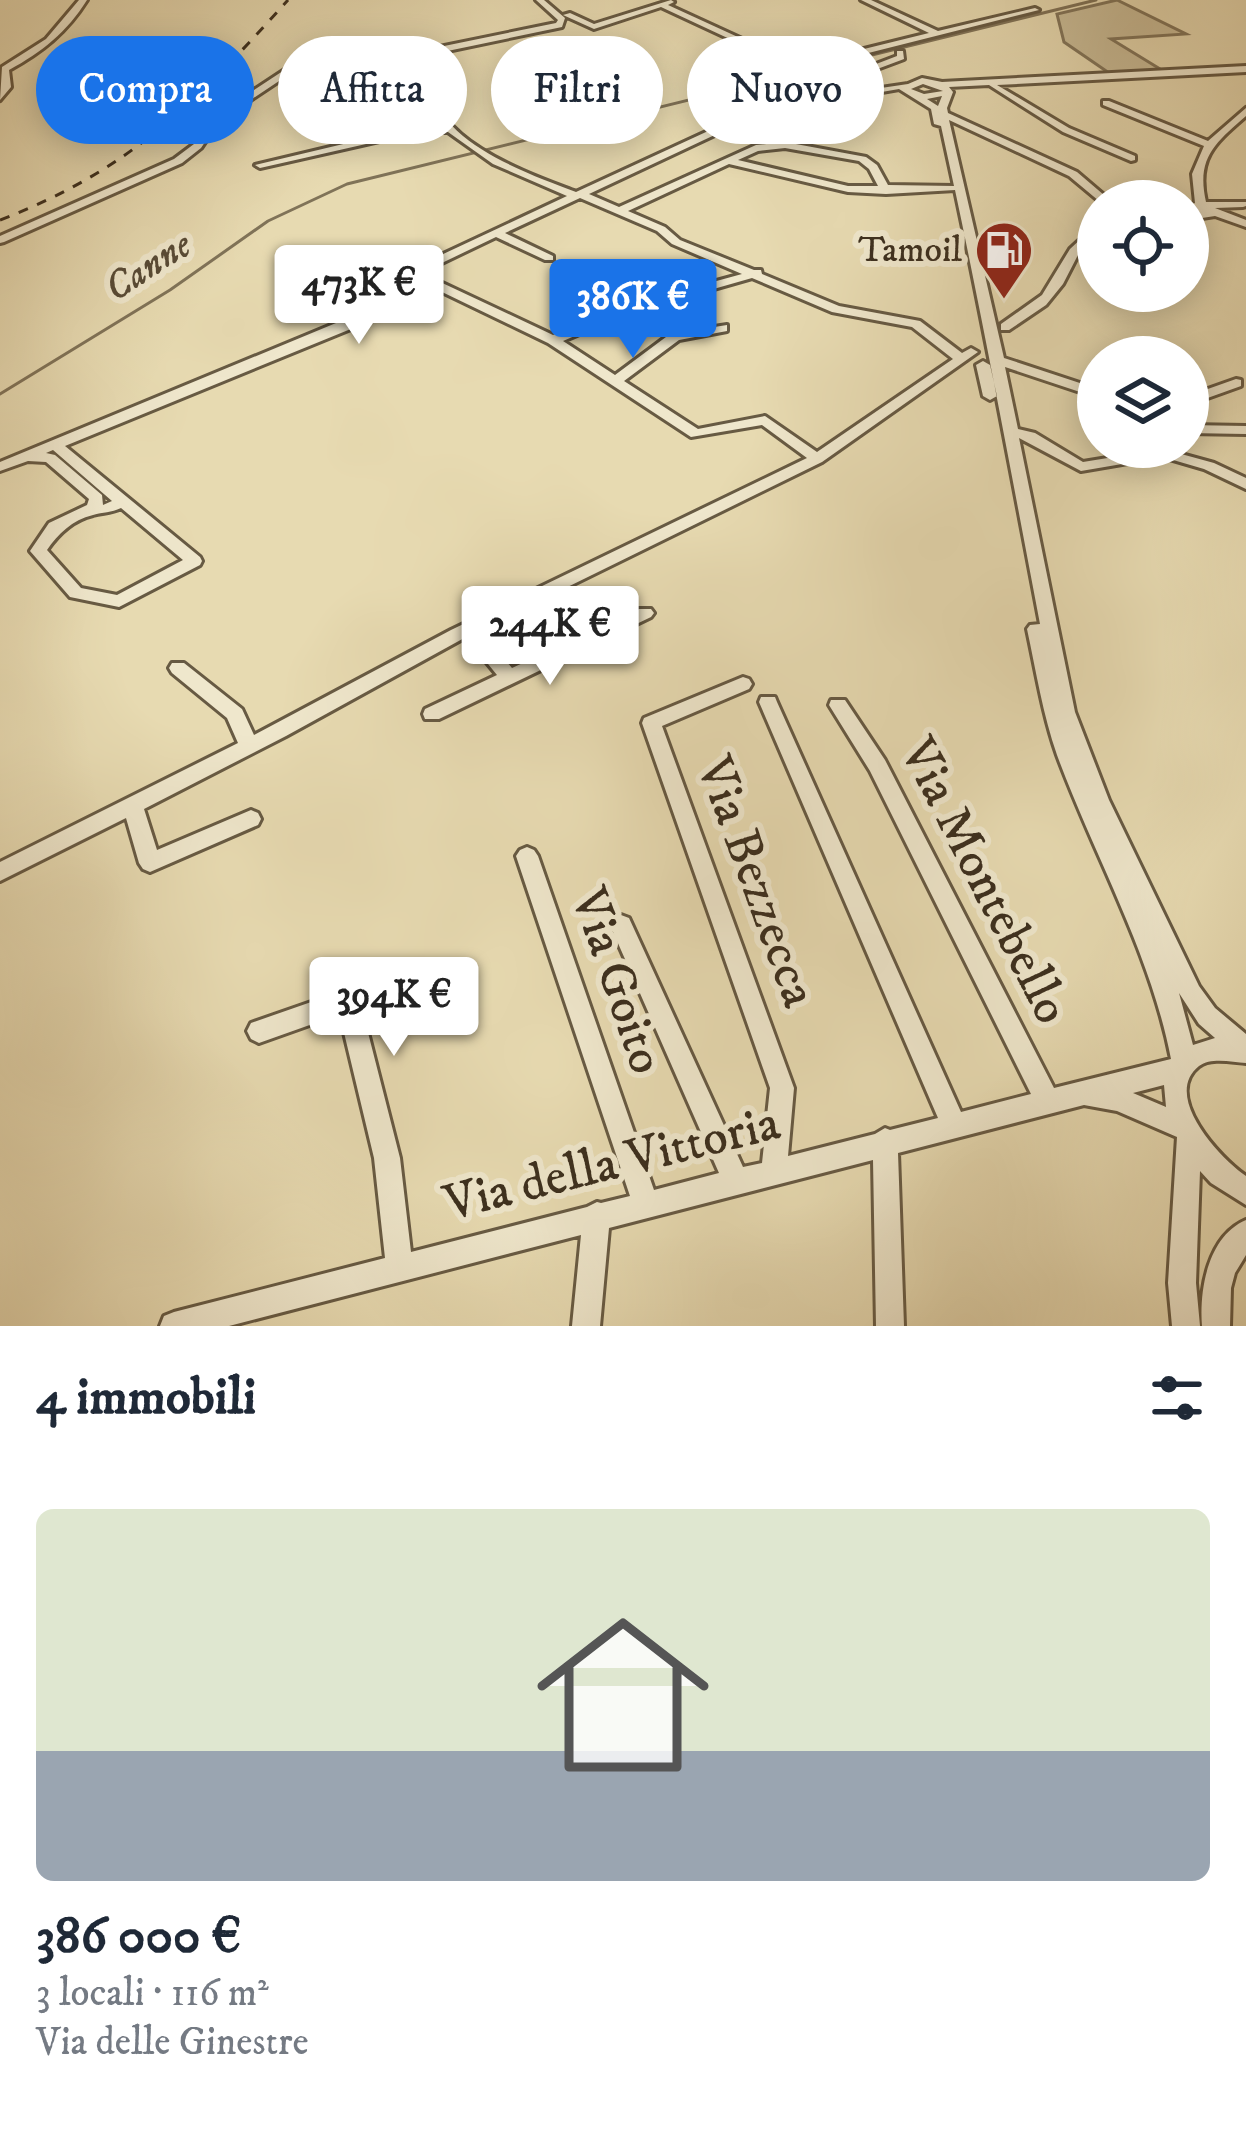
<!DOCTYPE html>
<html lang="it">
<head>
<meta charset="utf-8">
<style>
  :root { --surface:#fff; --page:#f2f2f3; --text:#1f2937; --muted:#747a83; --line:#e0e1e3; --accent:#1a73e8 }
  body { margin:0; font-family:"IM FELL DW Pica",serif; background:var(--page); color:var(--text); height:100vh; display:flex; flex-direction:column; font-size:45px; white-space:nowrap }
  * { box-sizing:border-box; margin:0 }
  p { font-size:39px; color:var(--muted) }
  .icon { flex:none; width:66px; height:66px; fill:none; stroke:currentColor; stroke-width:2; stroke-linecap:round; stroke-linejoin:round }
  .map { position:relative; height:1326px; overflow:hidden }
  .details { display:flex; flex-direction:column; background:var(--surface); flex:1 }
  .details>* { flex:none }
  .banner { position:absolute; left:36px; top:36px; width:1176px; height:108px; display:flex; gap:24px }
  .fabs { position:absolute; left:1077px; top:180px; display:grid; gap:24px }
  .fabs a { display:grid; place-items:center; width:132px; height:132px; border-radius:50%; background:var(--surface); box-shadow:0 6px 30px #0003; font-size:60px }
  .price { position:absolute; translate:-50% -102px; padding:0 27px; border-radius:12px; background:#fff; color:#222; font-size:39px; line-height:78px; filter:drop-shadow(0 3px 6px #0008) }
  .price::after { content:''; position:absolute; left:50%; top:72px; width:36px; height:27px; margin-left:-18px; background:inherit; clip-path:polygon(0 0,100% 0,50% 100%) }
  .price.selected { background:var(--accent); color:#fff }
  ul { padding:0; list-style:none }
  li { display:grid; align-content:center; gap:24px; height:636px; padding:0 36px }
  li+li { border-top:3px solid var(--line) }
  li span { display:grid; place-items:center; height:372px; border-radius:18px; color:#555 }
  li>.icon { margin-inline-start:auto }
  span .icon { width:216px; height:216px; fill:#fffc; stroke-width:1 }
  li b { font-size:51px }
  h2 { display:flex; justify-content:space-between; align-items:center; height:144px; padding:0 36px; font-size:51px }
  .tag { padding:0 42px; border-radius:54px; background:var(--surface); box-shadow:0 6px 30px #0003; font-size:42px; line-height:108px }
  .tag.selected { background:var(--accent); color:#fff }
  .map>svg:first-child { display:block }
</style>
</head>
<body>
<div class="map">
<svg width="1246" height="1326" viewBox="0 0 1246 1326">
  <rect width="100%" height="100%" fill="#e7dab1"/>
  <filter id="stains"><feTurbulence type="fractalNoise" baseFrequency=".00167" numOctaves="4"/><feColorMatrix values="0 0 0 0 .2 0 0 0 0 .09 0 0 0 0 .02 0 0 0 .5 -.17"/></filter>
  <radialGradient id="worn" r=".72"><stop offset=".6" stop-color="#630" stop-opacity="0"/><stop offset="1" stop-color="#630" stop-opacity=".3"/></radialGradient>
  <!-- green -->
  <path fill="#cabd98" stroke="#83765b" stroke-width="3" d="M1117,0L1186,34L1111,39L1165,72L1112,75L1064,42L1057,14Z"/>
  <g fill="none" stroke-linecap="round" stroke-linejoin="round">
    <!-- stream -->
    <path stroke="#807358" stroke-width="3" d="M0,394L170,290L268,221L347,184L1096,0"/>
    <defs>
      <path id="minor" d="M79,0H87C67,32 42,52 9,70L11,87L0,100L2,67L46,39Z
        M536,0H544L565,18L562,27L433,54C432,62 429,73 430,82C437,143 527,173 576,192L732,120L800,100L908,84L922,78L942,82L1246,66V72L997,85L1069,128L1135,156V160L1131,161L1063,132L989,85L949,87L953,92L947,108L948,113L1077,172L1111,201H1099L1069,176L949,120L1004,358L1098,389V398L1005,367L1018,429L1035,433L1083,462L1163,449L1214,463L1246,478V489L1204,469L1163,457L1081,471L1019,438L1075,712L1109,800L1199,986L1215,1008L1246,1034V1063C1232,1062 1211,1057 1199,1066C1161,1096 1221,1159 1246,1176V1205L1211,1183L1200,1171L1196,1283L1200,1326H1172L1168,1283L1177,1137L1117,1111L1084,1105L898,1153L904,1326H876L873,1160L609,1228L600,1326H572L581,1235L229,1326H160L164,1316L174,1312L385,1258L374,1158L341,1020L335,1016L259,1043L251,1039L247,1031L251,1023L337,993L359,1005L363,1013L400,1158L411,1252L587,1207L597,1202L601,1203L630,1196L516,856L520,850L527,847L534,850L538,856L654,1190L719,1173L610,925L613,918L621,915L629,918L743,1167L762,1163L770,1088L642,723L644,718L743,677L749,679L752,684L749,689L662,726L794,1088L788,1156L875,1134L885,1128L890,1130L938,1118L759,702L761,697H775L777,702L961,1112L1031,1094L870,771L829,705L831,700H845L885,760L1054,1088L1171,1059C1150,951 1095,858 1057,755C1043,715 1036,671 1027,629L1030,625L1040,624C1012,477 986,336 955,190L886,194L848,192L729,164L628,211L665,227L680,240L754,270H761L762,274L839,306L920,321L962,353L971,348L978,352L822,462L480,630L512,668L639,609H651L654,613L651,617L439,719H425L423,714L425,709L497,675L466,637L286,736L144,809L157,850L251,810L258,813L261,819L258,825L150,872L143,869L139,863L126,818L0,881V862L238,743L227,718L172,673L169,668L172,663H184L242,709L254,735L451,630L807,458L762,425L691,437L548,343L413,278L357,309L367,313L363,324L65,446L200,557L202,561L200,565L119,607L70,597L30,551L49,523L87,505L89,499L46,462L28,461L0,471V462L336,323L330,318L336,310L424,263L567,196L493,164L448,132H419L260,168L255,165L419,126H443C425,102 421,85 424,55L371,67L297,69L219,121L201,148L182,163L4,242L0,243V236L174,159L194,144L213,117L292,65L371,61L556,23L558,20ZM923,84L943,91L924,94L911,89ZM899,89L931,109L934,124L941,126L954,186L888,185L877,165L866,157L785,142L756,145L619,207L589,194L738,124L801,106ZM942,96L938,106L927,99ZM785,148L859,161L869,169L878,186H848L738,160L758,151ZM580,198L657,231L672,244L742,274L618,308L553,335L421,273L496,237L545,260H553V256L505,233ZM752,278L832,312L912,327L953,359L817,452L765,416L698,429L624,381L679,340L727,331V325L670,334L615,375L563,341L626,314ZM53,450L112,501L103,505L102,495L55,455L46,453ZM121,508L183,560L117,595L81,588L47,550C58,534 72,520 93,515C103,512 111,513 121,508ZM1179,993L1199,1024L1215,1038L1193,1045ZM1164,1085L1166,1107L1133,1093Z
        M671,0L674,2L668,5L799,65L929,33L861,0H871L938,31L1035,8L1039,10L793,72L790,67L661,7L594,29L563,15L570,13L594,24Z
        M897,51H903L904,59L805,96L798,94L897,56Z
        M743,91L771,102L780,100L785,103L770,108L740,96Z
        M1103,101H1109L1208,141L1246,108V116C1215,143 1196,158 1206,202H1246V206L1243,207L1215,208L1246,220V227L1215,216L1202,218L1188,212V206L1195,203L1192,174L1204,146L1103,105Z
        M1098,230V237L1079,253L1063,284L1046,305L1009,330H1001V324L1042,295L1070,249L1084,236Z
        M983,361L990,365L997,396L990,400L983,396L976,365Z
        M1236,379L1241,380V386L1188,405V396Z
        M1188,425L1246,426V434L1188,433Z
        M1246,1220V1255L1235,1273L1231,1288L1230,1326H1202C1199,1290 1208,1236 1246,1220Z"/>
    </defs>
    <!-- minor casing -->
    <use href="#minor" stroke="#675a43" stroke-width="6"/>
    <!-- minor -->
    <use href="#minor" fill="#efe7cc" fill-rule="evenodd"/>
    <!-- rail -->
    <path stroke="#3c2f1e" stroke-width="3" stroke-dasharray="10 10" stroke-linecap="butt" d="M0,220C131,170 196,102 288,0"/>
  </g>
  <!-- icons -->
  <defs>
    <symbol id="fuel-pin" viewBox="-11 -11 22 30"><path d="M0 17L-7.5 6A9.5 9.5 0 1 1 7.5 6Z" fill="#8f2418" stroke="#efe7cc"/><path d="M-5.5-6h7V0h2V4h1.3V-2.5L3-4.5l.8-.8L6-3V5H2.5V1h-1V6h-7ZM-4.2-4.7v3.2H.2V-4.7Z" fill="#fff"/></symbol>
  </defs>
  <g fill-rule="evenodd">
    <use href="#fuel-pin" x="971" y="217" width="66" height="90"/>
  </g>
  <g text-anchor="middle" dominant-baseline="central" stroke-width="12" stroke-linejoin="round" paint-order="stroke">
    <!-- far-poi labels -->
    <g font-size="36" fill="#3c2f1e" stroke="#efe7cc" text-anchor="end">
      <text x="962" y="250">Tamoil</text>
    </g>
    <!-- far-water labels -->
    <g font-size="39" font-style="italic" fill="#584b36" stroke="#efe7cc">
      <text transform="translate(148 267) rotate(-33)">Canne</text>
    </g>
    <!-- near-street labels -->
    <g font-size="51" fill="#3c2f1e" stroke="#efe7cc">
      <text transform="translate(984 881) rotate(63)">Via Montebello</text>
      <text transform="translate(756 882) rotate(70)">Via Bezzecca</text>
      <text transform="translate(617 981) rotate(71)">Via Goito</text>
      <text transform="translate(612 1164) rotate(-14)">Via della Vittoria</text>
    </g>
  </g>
  <rect width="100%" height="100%" filter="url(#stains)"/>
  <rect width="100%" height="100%" fill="url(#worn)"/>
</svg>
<div class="fabs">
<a><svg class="icon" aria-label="locate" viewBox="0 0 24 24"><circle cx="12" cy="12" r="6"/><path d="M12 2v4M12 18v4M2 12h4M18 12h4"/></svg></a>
<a><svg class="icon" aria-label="layers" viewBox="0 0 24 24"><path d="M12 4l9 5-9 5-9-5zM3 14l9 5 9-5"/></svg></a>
</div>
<b class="price" style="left:359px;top:347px">473K €</b>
<b class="price selected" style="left:633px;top:361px">386K €</b>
<b class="price" style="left:550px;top:688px">244K €</b>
<b class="price" style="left:394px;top:1059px">394K €</b>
<div class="banner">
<a class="tag selected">Compra</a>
<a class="tag">Affitta</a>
<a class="tag">Filtri</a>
<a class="tag">Nuovo</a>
</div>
</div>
<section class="details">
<h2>4 immobili<svg class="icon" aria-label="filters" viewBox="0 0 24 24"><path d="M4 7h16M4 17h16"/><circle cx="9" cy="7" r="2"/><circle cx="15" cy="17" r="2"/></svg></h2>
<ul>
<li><span style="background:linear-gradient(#dfe7d0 65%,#9aa5b1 0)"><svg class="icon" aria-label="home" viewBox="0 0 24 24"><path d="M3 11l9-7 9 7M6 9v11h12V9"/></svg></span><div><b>386 000 €</b><p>3 locali · 116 m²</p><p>Via delle Ginestre</p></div></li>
</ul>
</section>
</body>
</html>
